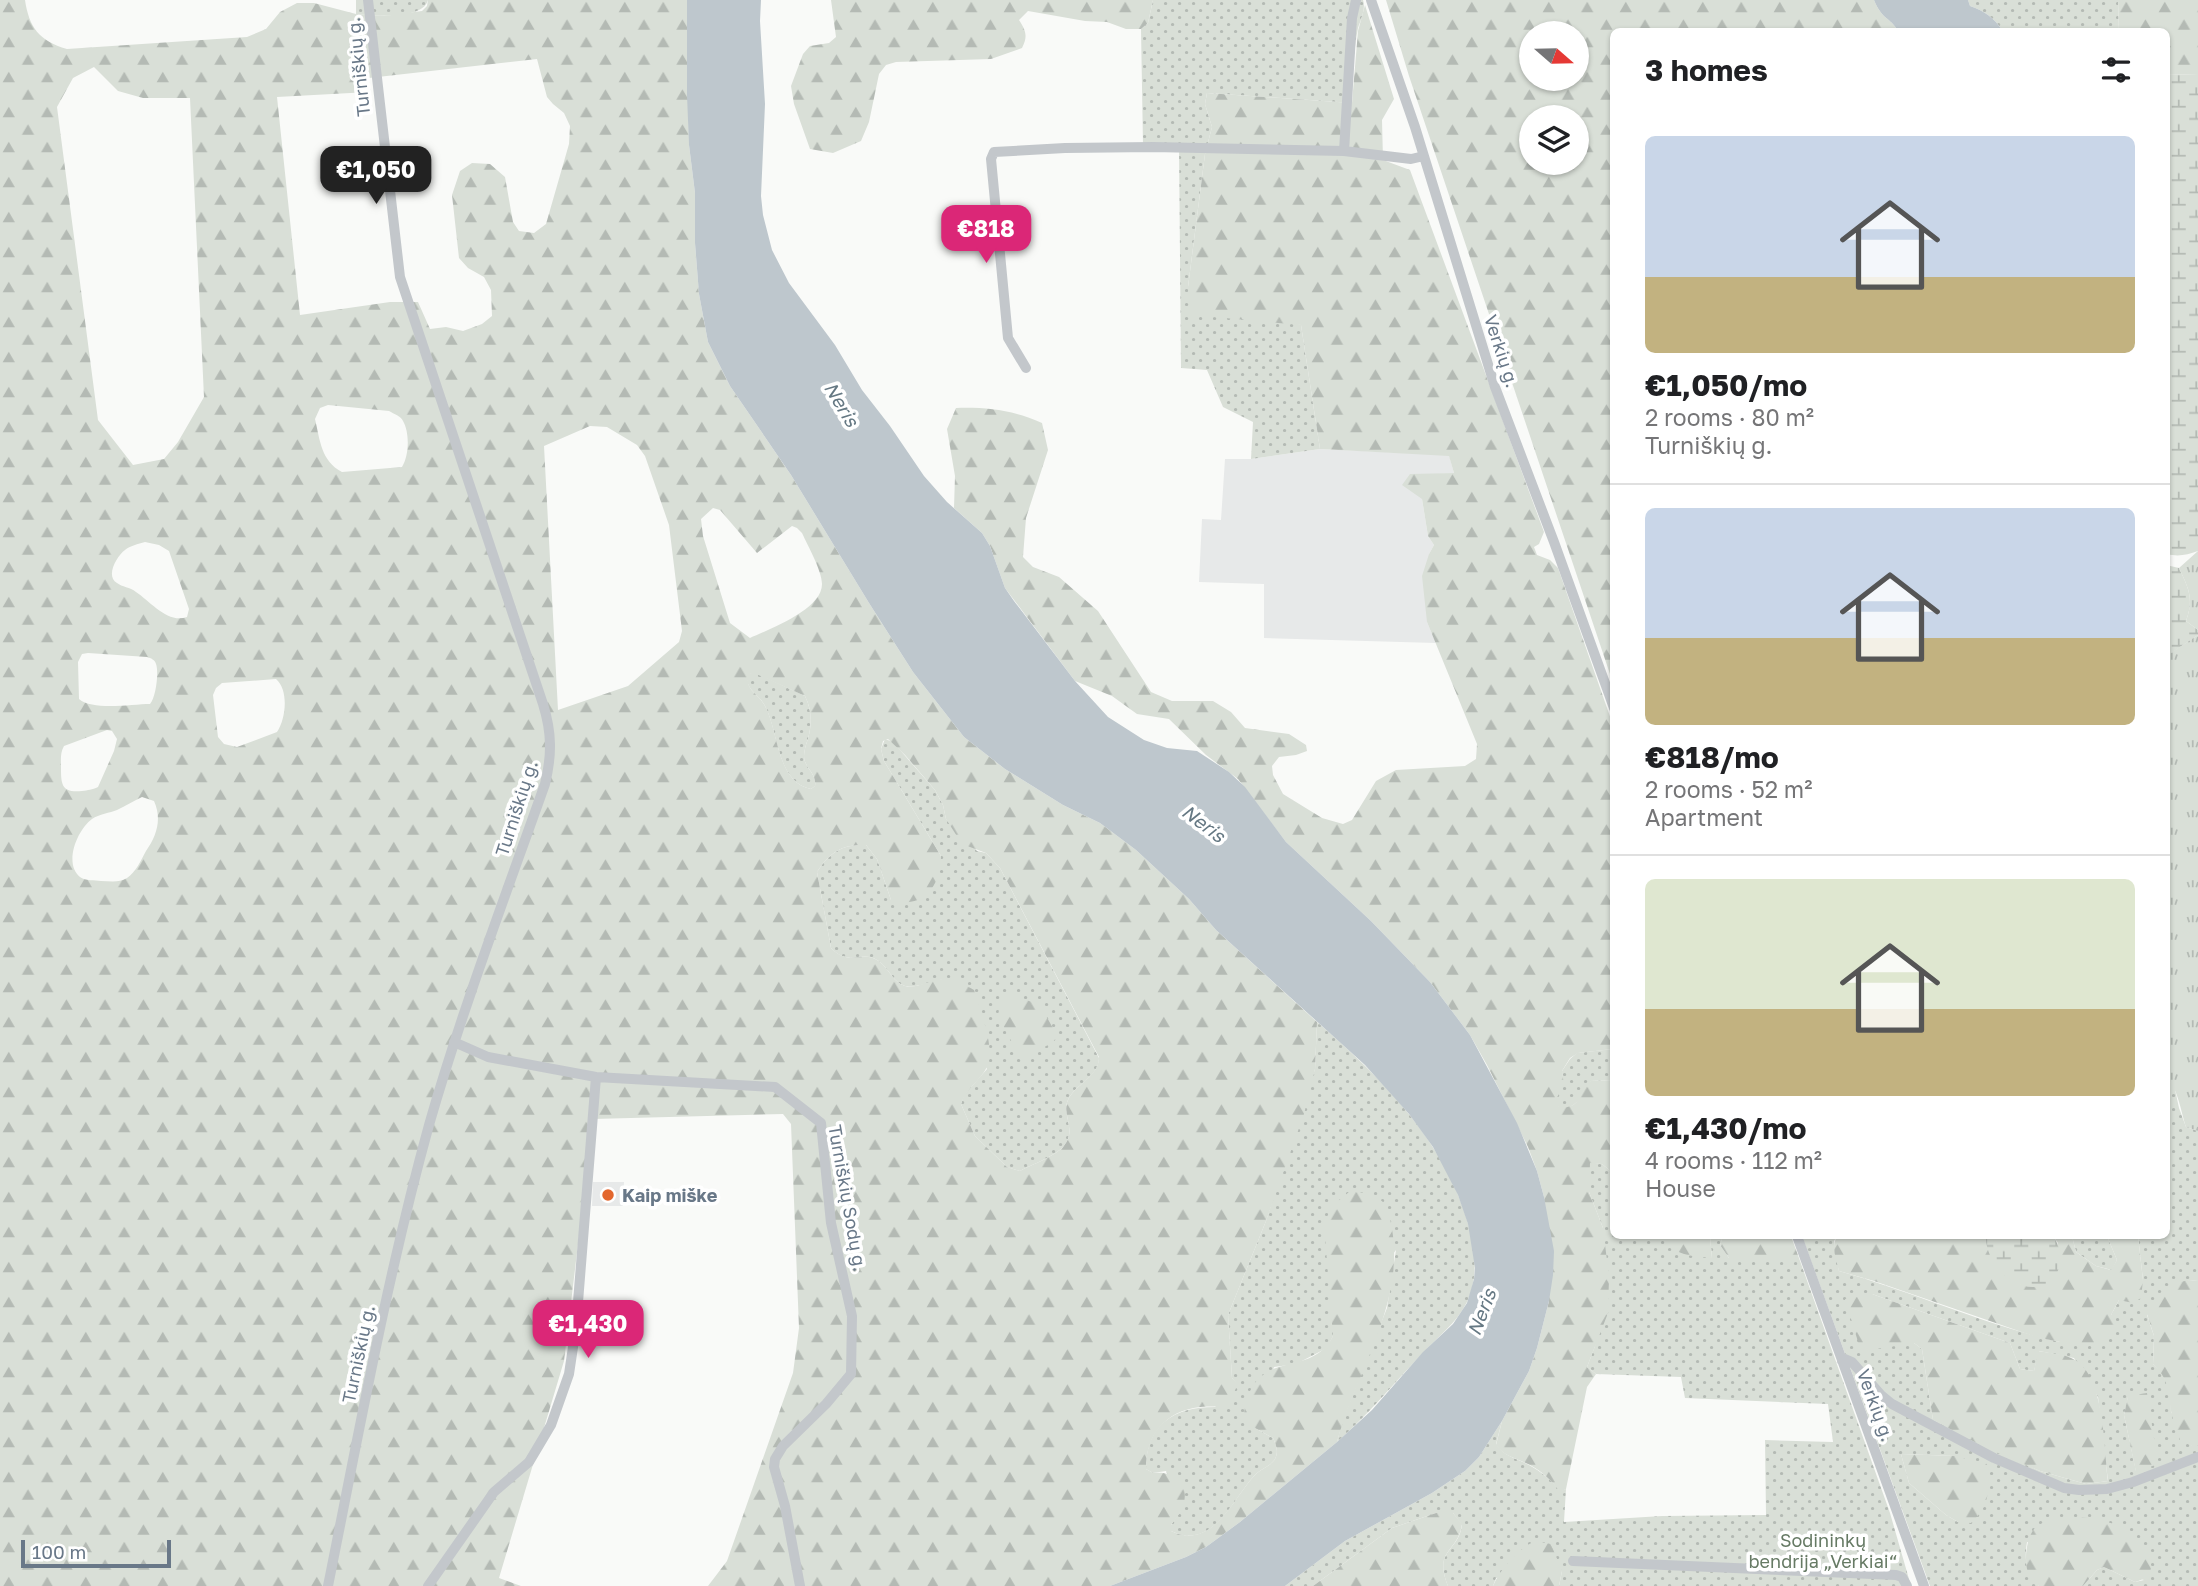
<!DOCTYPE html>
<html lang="en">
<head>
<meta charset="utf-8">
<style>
  :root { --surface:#fff; --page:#f6f6f6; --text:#202124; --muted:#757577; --line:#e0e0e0; --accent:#db2777 }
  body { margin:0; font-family:"Golos Text",sans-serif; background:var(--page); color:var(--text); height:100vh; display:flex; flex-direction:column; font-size:26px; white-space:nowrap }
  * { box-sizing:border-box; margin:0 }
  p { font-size:23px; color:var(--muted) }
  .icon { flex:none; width:38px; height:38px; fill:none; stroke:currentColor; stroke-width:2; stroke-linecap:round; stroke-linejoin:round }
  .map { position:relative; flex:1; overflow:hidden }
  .sheet { position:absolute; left:1610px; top:28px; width:560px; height:1211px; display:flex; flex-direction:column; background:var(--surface); border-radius:10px; box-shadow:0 2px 5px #0004 }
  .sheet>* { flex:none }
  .needle { width:46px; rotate:110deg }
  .controls { position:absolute; left:1519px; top:21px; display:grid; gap:14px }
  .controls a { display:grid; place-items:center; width:70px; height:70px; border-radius:50%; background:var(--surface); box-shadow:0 2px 5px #0004; font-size:35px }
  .scale { position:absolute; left:21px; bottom:18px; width:150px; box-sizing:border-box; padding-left:7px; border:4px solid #697888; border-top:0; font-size:19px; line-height:24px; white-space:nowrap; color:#697888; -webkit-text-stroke:5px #fff; paint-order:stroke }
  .price { position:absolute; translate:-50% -60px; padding:0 16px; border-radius:14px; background:var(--accent); color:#fff; font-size:23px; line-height:46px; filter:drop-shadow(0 2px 4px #0008) }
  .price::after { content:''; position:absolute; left:50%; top:42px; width:21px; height:16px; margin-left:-10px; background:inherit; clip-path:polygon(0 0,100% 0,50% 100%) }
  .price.on { background:#222; color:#fff }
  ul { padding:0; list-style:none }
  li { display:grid; align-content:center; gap:14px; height:371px; padding:0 35px }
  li+li { border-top:2px solid var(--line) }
  li span { display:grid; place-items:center; height:217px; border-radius:10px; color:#555 }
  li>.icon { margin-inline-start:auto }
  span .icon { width:126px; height:126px; fill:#fffc; stroke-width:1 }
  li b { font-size:30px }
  h2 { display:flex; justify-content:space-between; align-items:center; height:84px; padding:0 35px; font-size:30px }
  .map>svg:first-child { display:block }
</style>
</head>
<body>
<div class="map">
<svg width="2198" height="1586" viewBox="0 0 2198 1586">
  <defs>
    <pattern id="grass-dots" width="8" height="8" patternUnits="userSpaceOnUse" patternTransform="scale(1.75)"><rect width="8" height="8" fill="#d9dfd7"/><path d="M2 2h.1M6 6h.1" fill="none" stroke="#b4bab4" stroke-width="1.8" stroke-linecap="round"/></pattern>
    <pattern id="forest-firs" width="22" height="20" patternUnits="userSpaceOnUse" patternTransform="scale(1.75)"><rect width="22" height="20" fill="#d9dfd7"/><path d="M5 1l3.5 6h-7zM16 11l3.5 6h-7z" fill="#b4bab4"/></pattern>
    <pattern id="wetland-marsh" width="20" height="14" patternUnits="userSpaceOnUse" patternTransform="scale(1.75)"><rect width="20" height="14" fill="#d9dfd7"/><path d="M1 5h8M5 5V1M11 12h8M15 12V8" fill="none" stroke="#b4bab4"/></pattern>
    <pattern id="park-tufts" width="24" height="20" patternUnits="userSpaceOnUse" patternTransform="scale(1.75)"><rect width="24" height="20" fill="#d9dfd7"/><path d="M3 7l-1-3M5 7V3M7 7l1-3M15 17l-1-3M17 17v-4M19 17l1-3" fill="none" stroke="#b4bab4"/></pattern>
  </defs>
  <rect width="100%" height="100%" fill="#f9faf8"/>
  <!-- built -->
  <path fill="#e7e9e9" d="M1320,449L1449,455L1454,473L1438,474L1422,499L1428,536L1434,545L1429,554L1427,622L1436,643L1264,638V584L1199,582L1202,519L1221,520L1225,459H1251Z
    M593,1182H624L623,1206H592Z"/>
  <!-- grass -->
  <path fill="url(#grass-dots)" fill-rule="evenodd" d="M356,0H428C423,20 374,16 356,14Z
    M1153,0H1363C1366,9 1361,19 1358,28C1353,52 1353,79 1352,103L1207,93L1205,104L1212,127L1205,154L1188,287L1301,325L1320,449L1251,459L1253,422L1223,407L1207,370L1181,368L1179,146L1143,145L1141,29L1148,23Z
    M1968,0H2118L2119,31H2003C1994,18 1985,11 1970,6Z
    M754,672L805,696C812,710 812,724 808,739C806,744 804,751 804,756C804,768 817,773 815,786L811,789C776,782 779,732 765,706C759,694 742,688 749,674Z
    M885,739L893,742L935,790L943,805L946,819L977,851L986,853L1000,868L1099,1058C1099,1077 1075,1084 1068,1100C1061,1115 1078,1130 1063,1147C1055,1156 1031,1165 1020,1171L1007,1167L975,1136L961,1104L964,1095L987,1069L943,979C932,982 916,988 905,986C892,982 888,966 877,960C861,950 849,967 831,948L817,872C830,852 842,844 866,845L877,859L891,900L941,856L884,761L881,749Z
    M1317,1022C1383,1079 1450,1146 1471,1234C1476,1257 1477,1281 1467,1302C1456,1324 1438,1336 1422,1354C1393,1384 1368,1415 1337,1442L1342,1422L1387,1308L1396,1250L1333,1336L1327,1348L1296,1364L1274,1367L1255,1428L1273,1438C1276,1445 1279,1451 1275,1459C1271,1466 1260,1469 1254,1476C1232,1500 1213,1551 1171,1531V1525L1181,1510L1166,1471L1153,1473L1146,1469C1146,1424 1174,1407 1215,1407L1237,1384L1232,1378L1228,1315L1266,1221L1315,1069Z
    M1613,1049V1080L1591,1081C1581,1096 1579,1107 1560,1109L1554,1101L1563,1085L1562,1071L1570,1059L1577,1053Z
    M2167,1079L2174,1085L2179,1108L2186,1127L2198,1131V1281L2189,1280L2147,1315L2154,1336L2153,1364L2161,1371L2170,1390L2171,1412L2192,1446H2198V1586H2083L2097,1570L2104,1567L2135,1582L2144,1580L2027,1542C2024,1558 2026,1576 2039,1586H1930L1802,1236H1837L1834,1241L1839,1271C1914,1292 1984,1325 2060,1342L2111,1315L2119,1300L2143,1280L2138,1236H2166ZM1872,1294L2010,1343L2020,1369L2034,1371L2039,1351L2074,1358L2098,1397L2108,1481L2086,1484L2040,1471L1933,1420L1922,1349L1914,1343ZM2147,1394L2136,1471L2124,1415L2128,1397ZM1901,1454L1955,1456L1958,1522L1946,1515L1909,1483Z
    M1589,1162L1602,1164L1613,1173L1614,1236H1663V1238L1712,1258L1710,1236H1723L1720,1245L1729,1258H1799L1890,1513L1911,1586H1559L1562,1571L1496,1578L1493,1586H1448C1433,1549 1458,1553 1462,1525L1453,1513H1436L1392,1528L1313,1586H1285L1345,1541L1432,1493L1465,1471L1479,1457L1502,1421L1496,1444C1504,1457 1517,1458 1529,1465C1542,1472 1551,1480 1560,1491L1566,1489L1564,1522L1662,1516L1766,1515L1765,1440L1833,1442L1828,1404L1685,1398L1681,1377L1596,1374L1587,1367L1595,1346L1603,1228L1589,1192Z
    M2072,1236H2107L2117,1260L2112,1270L2096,1266L2076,1252Z"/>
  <!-- forest -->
  <path fill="url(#forest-firs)" fill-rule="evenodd" d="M0,0H25C29,27 39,41 67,49L247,37L266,29L280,12L297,3H314L356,14L384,16L422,11L427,6L428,0H687L689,145L695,193V243L699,294L708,342L730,386L791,475L869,603L913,672L964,737L1005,769L1063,805L1100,823L1136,850L1189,899L1216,930L1317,1022L1315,1069L1304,1114L1266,1221L1228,1315L1232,1378L1238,1384L1228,1405C1218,1407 1210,1406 1200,1407C1165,1411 1146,1435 1146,1469L1153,1473C1178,1470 1192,1487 1181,1511C1178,1516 1174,1521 1171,1525V1531C1212,1551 1232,1500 1254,1476C1260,1469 1271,1466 1275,1459C1279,1451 1276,1445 1273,1438L1255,1428L1244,1415C1252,1344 1311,1381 1333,1336L1324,1224L1332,1206L1349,1192C1361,1192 1375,1193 1384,1203C1388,1209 1391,1222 1392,1229C1405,1304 1356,1372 1337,1442L1240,1522L1206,1547L1186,1557L1110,1586H708L727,1561L793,1373L799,1328L791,1124L783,1114L593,1119L564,1361L499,1578L521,1586H0ZM537,59L547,97L553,104L564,113L570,126L569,144L546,224L534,233L519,231L513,222L505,177L490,164L472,163L460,171L452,195L459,258L468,268L484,277L491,290L492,316L482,324L463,331L446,327L430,329L418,302H390L300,315L277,97L369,92V78ZM94,67L118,91L143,98H190L204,397L178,442L164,459L133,465L98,420L57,107L73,78ZM328,405L389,411C394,414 401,416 403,421C410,433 409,456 402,467L342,472C321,461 320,440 315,419L320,408ZM590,426L607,427L637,445L645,456L669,525L682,631L679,642L628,686L558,710L544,446ZM713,508L720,510L757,553L792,526L797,528L802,533C808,546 822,571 822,584C822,610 769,629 750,638L730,623L703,536L701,519ZM145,542L159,545L169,551L189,609L187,617C168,624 151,602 136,592C130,587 122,587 117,583C105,576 117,556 125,550C130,546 138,544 145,542ZM88,653L147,657C151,658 155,660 156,664C159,672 156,697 150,704C132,704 93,711 79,699L78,662L82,654ZM754,673L805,696C812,710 812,724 808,739C806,744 804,751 804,756C804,768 817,773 815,786L811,789C776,782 779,731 765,706C759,694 742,688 750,674ZM276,679C289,690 286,719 277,732L237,747L224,744L218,737L213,695L216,688L222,683ZM107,730L112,731L117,739L114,751L98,787C92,790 88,790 82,791C62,793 61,785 61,768C61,760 60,753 64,746ZM888,739L905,755L935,790L943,805L946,819L962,844L986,853L1000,868L1099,1057C1099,1077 1075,1084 1068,1100C1061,1115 1078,1130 1063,1147C1055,1156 1031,1165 1020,1171L1007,1167L975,1136L961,1104C966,1088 980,1081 987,1067C996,1050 980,1009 974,990C965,985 954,979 943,979C931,979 917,989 905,986C892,982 888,966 877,960C860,950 850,967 831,948L817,872C830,852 842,844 866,845L877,859L891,900C923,910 941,886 941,856L884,761L881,749L883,741ZM142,797L154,801C162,819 157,835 146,851C141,860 136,872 127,878C119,883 110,881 101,881C95,880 85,881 80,877C63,863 78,829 92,819C99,814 110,813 117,810C126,806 133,801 142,797Z
    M831,0H1153L1148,23L1141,29H1126L1107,22L1085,21L1028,11L1019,20C1026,31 1028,36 1022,48L991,59L896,62L886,65L879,74L869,122L861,141L833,153L810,149L794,104L791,86L803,54L810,46L829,43L836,37Z
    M1386,0H1874C1882,20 1890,17 1898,31L1614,32L1613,683L1409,76ZM1531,33H1577V79H1531ZM1531,117H1577V163H1531Z
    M2118,0H2198V74L2167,75L2166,32L2119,31Z
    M1365,5L1394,99L1382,120L1383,160L1410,170L1544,532L1539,544L1534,547L1537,555L1550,560L1558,568L1613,725V1049L1578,1053L1570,1058L1562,1071L1564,1085L1555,1101L1560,1108C1578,1107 1579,1100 1584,1084L1591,1081L1613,1080V1173L1602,1164L1590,1163L1589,1192L1603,1228L1609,1277L1608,1313L1587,1367L1596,1374L1587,1387L1566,1489L1560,1492C1551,1480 1543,1472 1530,1465C1517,1458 1504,1457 1496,1445L1502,1421L1529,1371L1537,1348L1549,1301L1544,1197L1537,1171L1528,1147L1487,1065L1470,1035L1430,982L1371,921L1286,842L1238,779L1206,755L1169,719L1137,714L1112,696L1075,681L1005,588L990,546L982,533L954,508L955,476L947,429L956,408C986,407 1014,410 1042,423L1048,450L1026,518L1023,557L1033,567L1059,577L1098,611L1151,692L1172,701H1213L1231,712L1245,728L1289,734L1306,745L1307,751L1296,755L1279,757L1272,766L1273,775L1283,794L1322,818L1343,824L1352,820L1376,781L1396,770L1465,766L1476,759L1477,744L1427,622L1422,576L1429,554L1434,545L1428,536L1422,499L1402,485L1410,474L1454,473L1449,456L1320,449L1301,325L1191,315L1188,287L1205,154L1212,127L1205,104L1207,93L1352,103L1358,31Z
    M1005,993C1017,993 1024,1002 1039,1003L1055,1032L1056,1038L1053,1042L1029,1056H1023L1017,1052L998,1016L1001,998Z
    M1663,1236H1710L1712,1258C1693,1256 1671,1256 1663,1236Z
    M1723,1236H1791L1799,1258H1729L1720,1245Z
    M1837,1236H1986V1240C1996,1264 1998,1273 2022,1285L2058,1243L2053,1236H2072L2076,1252L2096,1266L2111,1270L2117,1260L2107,1236H2138L2143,1280L2141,1298L2133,1303L2119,1300L2111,1315L2117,1324L2101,1345L2060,1342L2036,1337L1874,1281L1839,1271C1836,1259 1831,1247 1837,1236Z
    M2189,1280L2198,1281V1446H2192L2180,1440C2177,1431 2173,1421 2171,1411C2168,1393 2169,1378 2153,1364L2154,1336L2147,1314C2160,1291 2163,1286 2189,1280Z
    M1872,1294L2010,1343L2020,1369L2034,1371L2038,1351C2050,1353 2065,1354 2075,1360C2105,1377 2104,1449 2108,1481L2086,1484L2040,1471L1986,1448L1933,1420L1922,1349L1914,1343L1863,1351L1859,1345L1845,1299Z
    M2147,1393L2158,1464L2136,1472L2124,1415L2128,1396Z
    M1901,1454L1955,1456L1987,1464C1988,1490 1992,1504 1971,1523L1958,1522L1946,1515L1909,1483Z
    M1436,1513H1453L1462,1524C1458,1553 1433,1549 1448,1586H1313L1392,1528Z
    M2081,1517C2096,1519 2110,1521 2124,1529C2143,1539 2168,1574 2135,1582L2104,1567L2097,1570L2083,1586C2073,1586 2048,1586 2039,1586C2020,1579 2024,1536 2037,1526C2047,1519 2069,1519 2081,1517Z
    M1535,1541L1551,1544L1562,1571L1559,1586H1493C1501,1568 1517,1550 1535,1541Z"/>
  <!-- wetland -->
  <path fill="url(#wetland-marsh)" d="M2198,74V551C2187,555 2178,557 2167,554V75Z
    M2166,565L2179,568C2189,589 2194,599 2186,621L2198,630V635L2167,656Z
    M1986,1236H2053C2066,1254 2062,1285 2035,1287C2009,1289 1985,1260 1986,1236Z"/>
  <!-- park -->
  <path fill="url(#park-tufts)" d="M2198,551V630L2186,621C2194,599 2189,589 2179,568Z
    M2198,635V1131L2186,1127C2181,1112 2178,1088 2167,1079L2166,656Z"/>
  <!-- water -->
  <path fill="#bec7cd" d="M687,0H761L760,21L765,104L761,196L763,215L772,250L789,283L835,345L862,390L890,426L924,476L947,502L982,533L990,546L1005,588L1014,601L1075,681L1108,717L1144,740L1167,748L1197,751L1229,772L1245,787L1286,842L1371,921L1430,982L1470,1035L1517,1123L1537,1171L1544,1197L1554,1251L1553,1275L1549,1301L1537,1348L1529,1371L1502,1421L1479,1457L1465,1471L1432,1493L1345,1541L1285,1586H1110L1186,1557L1206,1547L1240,1522L1337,1442L1372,1410L1423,1352L1453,1324L1467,1303L1474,1279L1475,1268L1468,1224L1458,1195L1433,1147L1409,1114L1365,1065L1216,930L1189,899L1136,850L1100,823L1063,805L1005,769L964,737L913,672L869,603L791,475L730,386L708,342L699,294L695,243V193L689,145L687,95Z
    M1874,0H1968L1970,6C1985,11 1994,18 2003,31H1898C1890,17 1882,20 1874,0Z"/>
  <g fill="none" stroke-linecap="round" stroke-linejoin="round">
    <!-- minor -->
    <path stroke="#c3c7cb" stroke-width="10" d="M1371,0L1415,127L1495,387L1554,542L1614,708
      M1344,151L1352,18L1356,0
      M1026,368L1008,338L991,159L994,152L1065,148L1153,147L1344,151L1411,159L1424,156
      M454,1042L488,1057L596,1077L775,1087L821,1123L831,1223L852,1316L851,1374L826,1404L783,1446L775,1459L774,1467L785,1506L800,1586
      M1797,1236L1924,1586
      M1842,1361L1845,1359L1852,1362L1881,1395L1892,1404L1994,1458L2064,1488L2079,1490L2107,1489L2133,1482L2198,1457
      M1573,1561L1896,1575L1902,1577L1907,1586
      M328,1586C359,1432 387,1277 429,1125C462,1010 505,897 545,784C552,755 552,733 543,704L400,277L368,0
      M428,1586L494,1492L529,1462L551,1425L569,1374L576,1327L596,1077"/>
  </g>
  <!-- markers -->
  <circle fill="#e3672e" stroke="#fff" stroke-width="2.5" cx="608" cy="1195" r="7"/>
  <g text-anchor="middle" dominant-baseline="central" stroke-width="7" stroke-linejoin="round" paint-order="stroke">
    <!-- street labels -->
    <g font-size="18" fill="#697888" stroke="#fff">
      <text transform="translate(358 67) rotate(-96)">Turniškių g.</text>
      <text transform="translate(1502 351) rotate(72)">Verkių g.</text>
      <text transform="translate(516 808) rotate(-72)">Turniškių g.</text>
      <text transform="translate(848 1198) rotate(80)">Turniškių Sodų g.</text>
      <text transform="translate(358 1354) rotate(-78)">Turniškių g.</text>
      <text transform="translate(1876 1405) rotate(70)">Verkių g.</text>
    </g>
    <!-- poi labels -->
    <g font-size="18" font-weight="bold" fill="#697888" stroke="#fff" text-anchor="start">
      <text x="622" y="1195">Kaip miške</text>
    </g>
    <!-- park labels -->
    <g font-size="18" fill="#667a64" stroke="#fff">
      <text x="1823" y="1540">Sodininkų<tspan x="1823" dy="21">bendrija „Verkiai“</tspan></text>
    </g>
    <!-- water labels -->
    <g font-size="19" font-style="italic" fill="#657883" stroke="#fff">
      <text transform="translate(842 404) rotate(59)">Neris</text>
      <text transform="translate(1204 823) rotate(37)">Neris</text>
      <text transform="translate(1481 1312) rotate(-69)">Neris</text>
    </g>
  </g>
</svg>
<div class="controls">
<a><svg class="needle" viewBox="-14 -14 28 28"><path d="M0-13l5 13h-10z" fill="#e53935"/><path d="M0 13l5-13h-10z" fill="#757577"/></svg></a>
<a><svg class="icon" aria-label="layers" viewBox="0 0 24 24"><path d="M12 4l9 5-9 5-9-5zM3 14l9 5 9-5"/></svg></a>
</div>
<div class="scale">100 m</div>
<b class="price on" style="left:376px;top:206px">€1,050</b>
<b class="price" style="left:986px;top:265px">€818</b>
<b class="price" style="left:588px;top:1360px">€1,430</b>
<section class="sheet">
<h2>3 homes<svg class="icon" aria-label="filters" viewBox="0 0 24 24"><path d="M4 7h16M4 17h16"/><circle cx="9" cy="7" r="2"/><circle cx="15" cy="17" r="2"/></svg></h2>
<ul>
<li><span style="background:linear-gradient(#c9d6e8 65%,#c2b280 0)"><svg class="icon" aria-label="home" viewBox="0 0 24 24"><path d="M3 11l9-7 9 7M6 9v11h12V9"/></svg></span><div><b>€1,050/mo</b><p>2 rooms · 80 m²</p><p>Turniškių g.</p></div></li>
<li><span style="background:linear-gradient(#c9d6e8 60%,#c2b280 0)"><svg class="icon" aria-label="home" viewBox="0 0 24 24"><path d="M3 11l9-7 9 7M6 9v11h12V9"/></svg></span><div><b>€818/mo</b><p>2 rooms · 52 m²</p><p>Apartment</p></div></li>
<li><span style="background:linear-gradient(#dfe7d0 60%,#c2b280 0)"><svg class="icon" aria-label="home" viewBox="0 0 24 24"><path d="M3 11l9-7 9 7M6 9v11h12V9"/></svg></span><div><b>€1,430/mo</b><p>4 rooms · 112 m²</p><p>House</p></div></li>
</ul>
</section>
</div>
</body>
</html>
